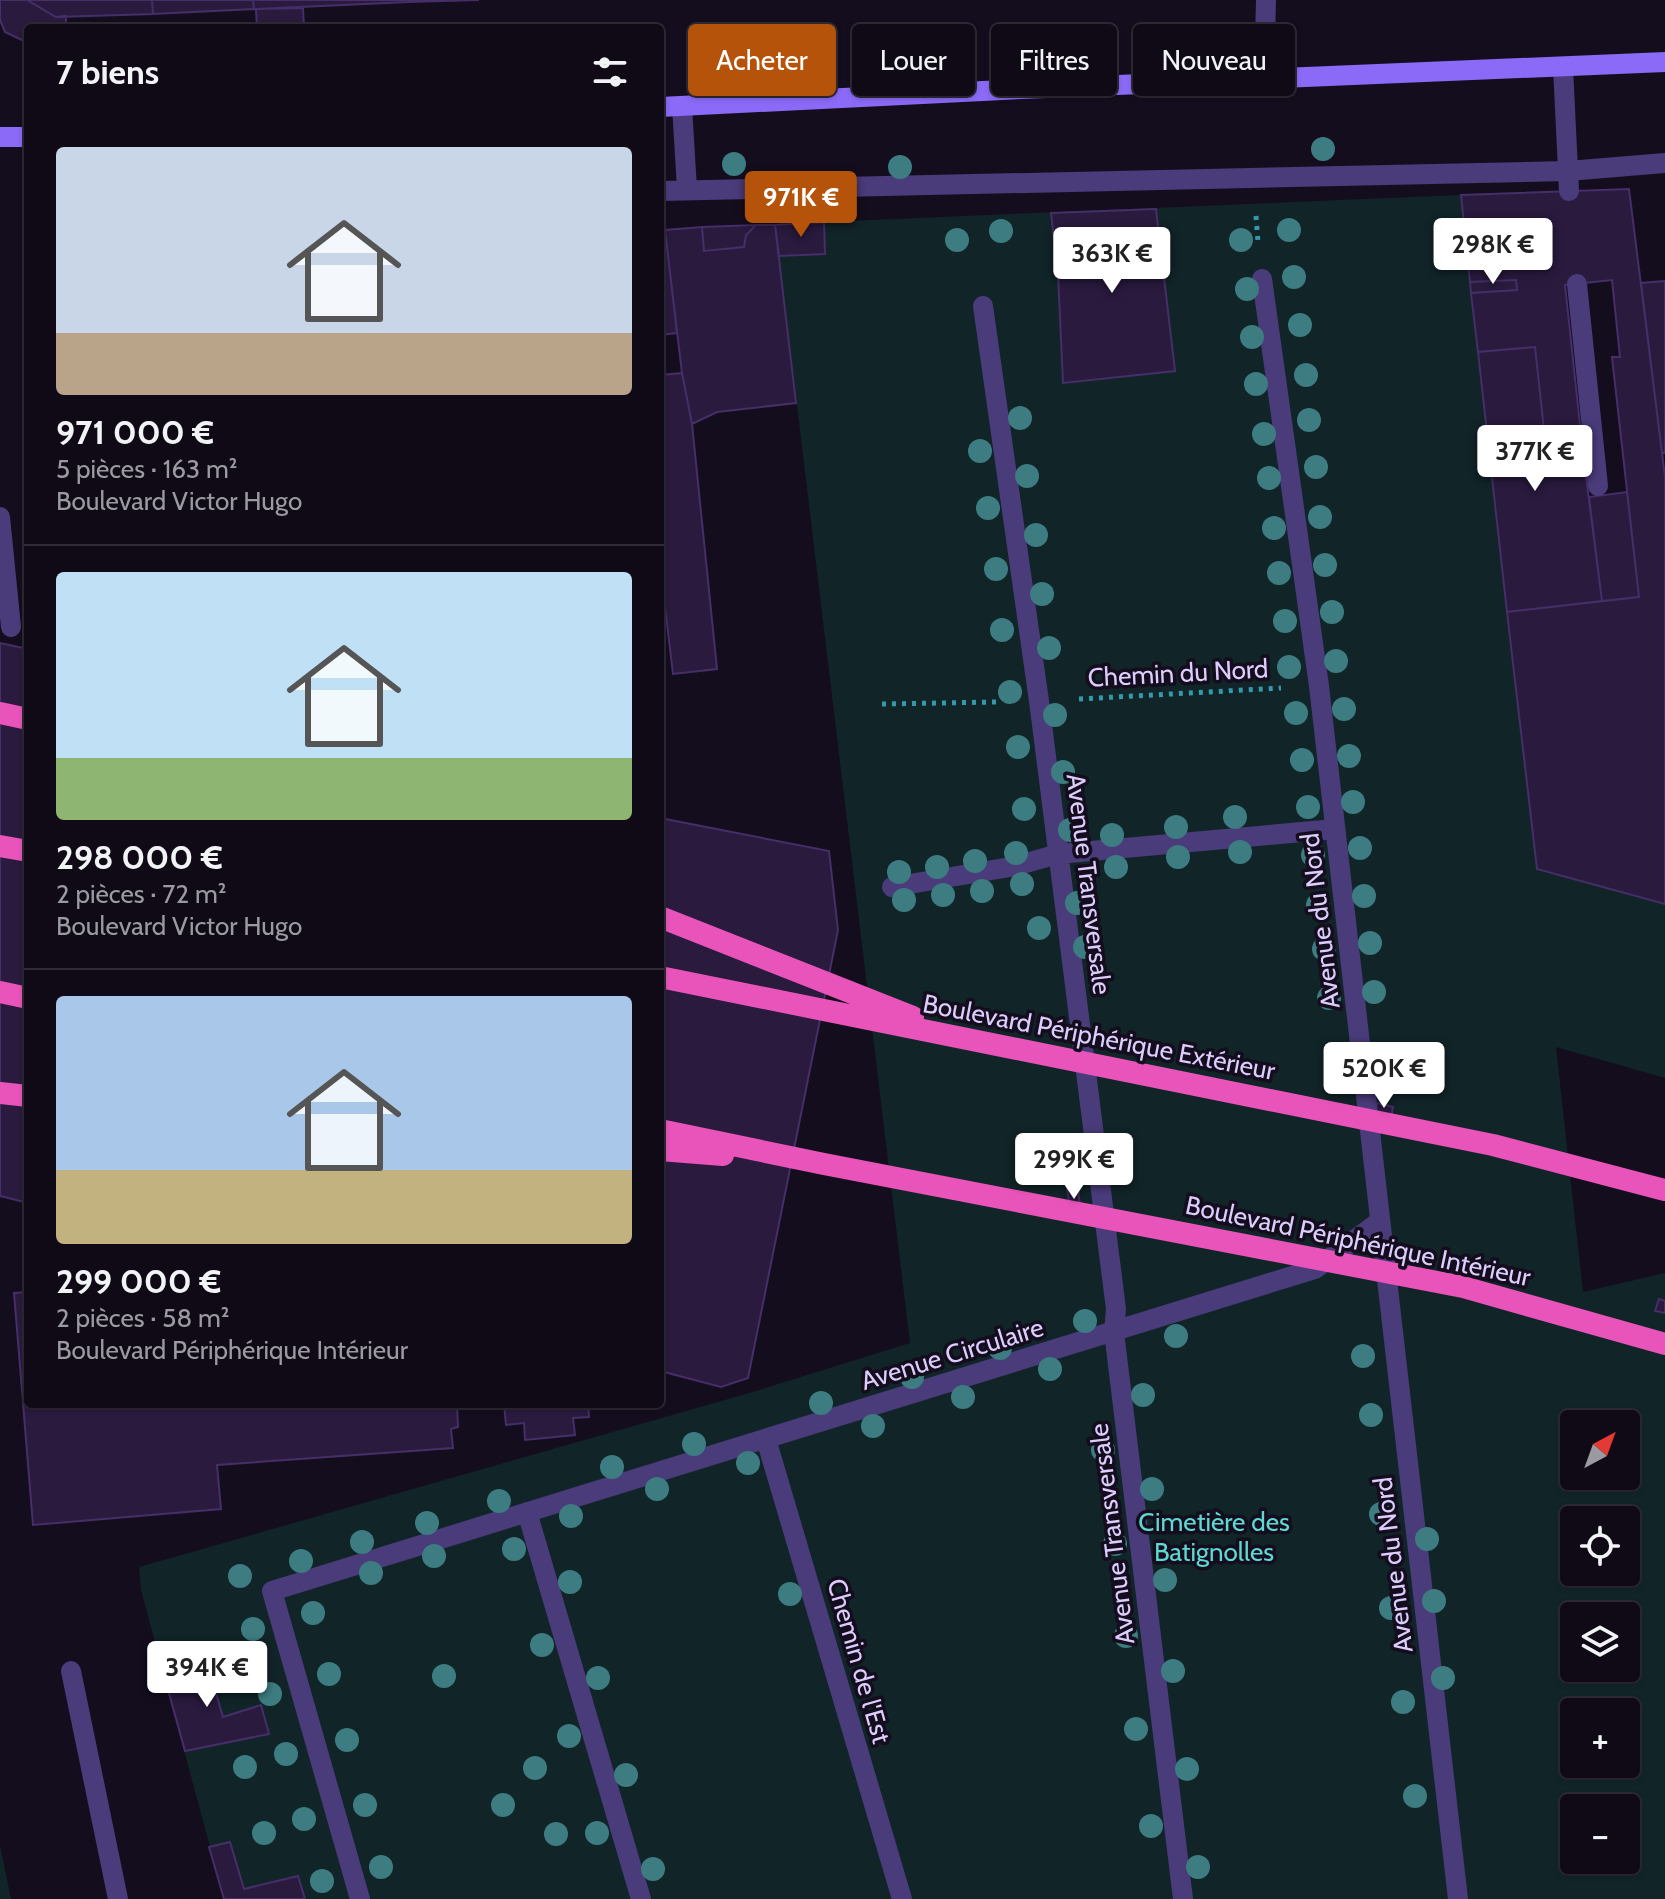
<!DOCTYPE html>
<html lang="fr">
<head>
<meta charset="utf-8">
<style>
  :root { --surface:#0f0a16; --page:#1d1823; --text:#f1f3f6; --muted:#9b9aa1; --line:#2f2b35; --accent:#b45309 }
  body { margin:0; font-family:Cabin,sans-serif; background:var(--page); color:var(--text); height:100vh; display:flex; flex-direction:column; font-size:30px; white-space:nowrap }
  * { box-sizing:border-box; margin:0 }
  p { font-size:26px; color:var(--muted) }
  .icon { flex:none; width:44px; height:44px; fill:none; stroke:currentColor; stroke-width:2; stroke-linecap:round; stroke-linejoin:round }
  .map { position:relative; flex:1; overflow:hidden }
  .side { position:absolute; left:24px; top:24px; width:640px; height:1384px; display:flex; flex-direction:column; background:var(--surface); border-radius:8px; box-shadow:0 2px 6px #0004,0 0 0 2px var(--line) }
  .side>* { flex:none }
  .hud { position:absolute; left:688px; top:24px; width:760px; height:72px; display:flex; gap:16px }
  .needle { width:52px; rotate:41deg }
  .fabs { position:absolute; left:1560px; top:1410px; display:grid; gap:16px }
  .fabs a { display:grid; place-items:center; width:80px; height:80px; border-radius:8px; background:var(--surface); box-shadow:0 2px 6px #0004,0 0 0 2px var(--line); font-size:40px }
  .price { position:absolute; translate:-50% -68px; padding:0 18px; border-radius:8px; background:#fff; color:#222; font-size:26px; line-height:52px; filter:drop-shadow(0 2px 4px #0008) }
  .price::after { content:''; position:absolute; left:50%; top:48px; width:24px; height:18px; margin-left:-12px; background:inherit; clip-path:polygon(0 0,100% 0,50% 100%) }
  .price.active { background:var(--accent); color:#fff }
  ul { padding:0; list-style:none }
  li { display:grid; align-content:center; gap:16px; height:424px; padding:0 32px }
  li+li { border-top:2px solid var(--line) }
  li span { display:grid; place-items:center; height:248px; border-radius:8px; color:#555 }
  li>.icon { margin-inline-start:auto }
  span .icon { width:144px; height:144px; fill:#fffc; stroke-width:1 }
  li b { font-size:34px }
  h2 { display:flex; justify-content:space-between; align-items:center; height:96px; padding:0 32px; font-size:34px }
  .tag { padding:0 28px; border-radius:8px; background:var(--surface); box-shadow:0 2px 6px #0004,0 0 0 2px var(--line); font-size:28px; line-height:72px }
  .tag.active { background:var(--accent); color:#fff }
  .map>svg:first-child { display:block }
</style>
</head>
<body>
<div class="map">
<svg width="1665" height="1899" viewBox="0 0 1665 1899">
  <rect width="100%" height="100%" fill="#140d1e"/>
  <!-- green -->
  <path fill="#112428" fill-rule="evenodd" d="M1461,195L1537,869L1665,904V1078L1556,1047L1583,1292L1665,1273V1899H224L141,1590L139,1567L746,1394L910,1343L779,256L825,254L824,222ZM1574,1424H1626V1476H1574ZM1574,1520H1626V1572H1574ZM1574,1616H1626V1668H1574ZM1574,1712H1626V1764H1574ZM1574,1808H1626V1860H1574Z
    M0,1845L11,1899H0Z"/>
  <!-- building -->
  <path fill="#291a3e" stroke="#462e69" stroke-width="2" d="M0,0H27L56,17L66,16V28H28V43L5,32L0,20Z
    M27,0H152L153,14L56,17Z
    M152,0H253L254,9L153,14Z
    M253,0H408V2L256,9H254Z
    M408,0H479L408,2Z
    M303,8L304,26L257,28L256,9Z
    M1629,189L1665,477V904L1537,869L1507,612L1639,597L1612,357H1620L1612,280L1565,285L1583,453L1547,457L1535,347L1478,352L1471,293L1517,290L1516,280L1470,282L1461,195Z
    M1156,209L1175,371L1063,383L1058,274L1051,213Z
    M824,222L825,254L779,256L775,225Z
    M756,225L746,235L744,247L704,251L702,227Z
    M756,225H775L796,403L717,412L692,424L682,373L665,230L702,227L704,251L744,247L746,235Z
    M660,230H665L677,333L660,335V293L663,292L662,281L660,282Z
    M1516,280L1517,290L1471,293L1470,282Z
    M1665,281V453H1662L1641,283Z
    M1535,347L1547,457L1583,453L1602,601L1507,612L1478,352Z
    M682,373L692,424L717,669L673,674L660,565V375Z
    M1627,492L1639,597L1602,601L1589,497Z
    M0,643L28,649V1203L0,1196Z
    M660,818L829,851L838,930L748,1378L721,1387L660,1371Z
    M1377,1103L1393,1107L1391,1117L1374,1113Z
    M1078,1188L1081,1215L1071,1214L1067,1189Z
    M28,1292V1404L457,1405L458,1427L451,1429L453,1448L217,1465L221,1509L33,1525L14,1293Z
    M1659,1299L1665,1301V1313L1655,1311Z
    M504,1404H588L589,1417L573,1418L575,1435L525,1440L524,1423L506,1425Z
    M205,1656L223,1717L261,1705L269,1734L185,1751L162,1668Z
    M230,1842L244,1889L298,1876L305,1899H224L209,1847Z"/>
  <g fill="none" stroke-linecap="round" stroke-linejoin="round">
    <!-- path -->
    <path stroke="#3499aa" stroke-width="5" stroke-dasharray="4 6" stroke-linecap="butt" d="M1256,216L1258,242
      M1079,699L1281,688
      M882,704L997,702"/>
    <!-- service -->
    <path stroke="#4a3b7b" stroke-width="20" d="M1563,67L1569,191
      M682,106L687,189
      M660,191L1568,171L1665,163
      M1262,279L1319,686L1458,1899
      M1577,284L1598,486
      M983,306L1039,701L1116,1309L1114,1332L1183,1899
      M892,887L1016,866L1058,854L1335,829
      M766,1439L902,1899
      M527,1512L641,1899
      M360,1899L272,1591L1315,1269L1380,1221"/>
    <!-- minor -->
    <path stroke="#4a3b7b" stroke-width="20" d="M1264,79L1266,0
      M0,517L11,627
      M71,1671L118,1899"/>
    <!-- secondary -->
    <path stroke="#8a6af7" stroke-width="20" d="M660,107L1022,89L1665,62
      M0,137H28"/>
    <!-- trunk -->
    <path stroke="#e954ba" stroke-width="22" d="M0,713L28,719
      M0,846L28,851
      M660,917L913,1017
      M660,977L1493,1145L1665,1190
      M0,992L28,998
      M0,1093L28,1096
      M660,1130L824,1164L1463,1287L1665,1344
      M660,1150L723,1155"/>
  </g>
  <!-- trees -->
  <g fill="#3d7d81">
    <circle cx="1323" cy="149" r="12"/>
    <circle cx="734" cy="164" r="12"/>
    <circle cx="900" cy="167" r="12"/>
    <circle cx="1289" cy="230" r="12"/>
    <circle cx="1001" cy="231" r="12"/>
    <circle cx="957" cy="240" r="12"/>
    <circle cx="1241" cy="240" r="12"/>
    <circle cx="1294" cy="277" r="12"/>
    <circle cx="1247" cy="289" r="12"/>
    <circle cx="1300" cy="325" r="12"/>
    <circle cx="1252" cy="337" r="12"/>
    <circle cx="1306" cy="375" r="12"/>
    <circle cx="1256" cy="384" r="12"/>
    <circle cx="1020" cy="418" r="12"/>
    <circle cx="1309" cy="420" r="12"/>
    <circle cx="1264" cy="434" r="12"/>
    <circle cx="980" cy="451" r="12"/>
    <circle cx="1316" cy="467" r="12"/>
    <circle cx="1027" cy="476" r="12"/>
    <circle cx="1269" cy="478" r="12"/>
    <circle cx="988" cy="508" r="12"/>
    <circle cx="1320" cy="517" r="12"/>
    <circle cx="1274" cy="528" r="12"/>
    <circle cx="1036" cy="535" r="12"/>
    <circle cx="1325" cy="565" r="12"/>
    <circle cx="996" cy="569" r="12"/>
    <circle cx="1279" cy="573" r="12"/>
    <circle cx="1042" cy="594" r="12"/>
    <circle cx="1332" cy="612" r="12"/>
    <circle cx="1285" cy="621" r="12"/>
    <circle cx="1002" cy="630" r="12"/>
    <circle cx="1049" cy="648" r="12"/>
    <circle cx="1336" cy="661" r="12"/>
    <circle cx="1289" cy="667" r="12"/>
    <circle cx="1010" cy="692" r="12"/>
    <circle cx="1344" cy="709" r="12"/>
    <circle cx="1296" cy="713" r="12"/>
    <circle cx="1055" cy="715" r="12"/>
    <circle cx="1018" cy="747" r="12"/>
    <circle cx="1349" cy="756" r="12"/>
    <circle cx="1302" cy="760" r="12"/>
    <circle cx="1063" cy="772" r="12"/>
    <circle cx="1353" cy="802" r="12"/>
    <circle cx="1308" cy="807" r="12"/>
    <circle cx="1024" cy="809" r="12"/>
    <circle cx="1235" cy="817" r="12"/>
    <circle cx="1176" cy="827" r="12"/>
    <circle cx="1070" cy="830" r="12"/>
    <circle cx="1112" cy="835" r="12"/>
    <circle cx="1360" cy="848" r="12"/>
    <circle cx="1240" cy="852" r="12"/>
    <circle cx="1016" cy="853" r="12"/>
    <circle cx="1313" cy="855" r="12"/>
    <circle cx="1178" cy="857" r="12"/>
    <circle cx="975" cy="861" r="12"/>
    <circle cx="937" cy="867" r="12"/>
    <circle cx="1116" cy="867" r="12"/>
    <circle cx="899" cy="872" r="12"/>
    <circle cx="1022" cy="884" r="12"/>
    <circle cx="982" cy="891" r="12"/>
    <circle cx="943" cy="895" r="12"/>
    <circle cx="1364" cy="896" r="12"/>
    <circle cx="904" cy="900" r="12"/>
    <circle cx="1077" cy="903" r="12"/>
    <circle cx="1318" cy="905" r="12"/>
    <circle cx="1039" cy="928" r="12"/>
    <circle cx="1370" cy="943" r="12"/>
    <circle cx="1085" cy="947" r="12"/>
    <circle cx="1324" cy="949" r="12"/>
    <circle cx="1374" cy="992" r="12"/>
    <circle cx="1329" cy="998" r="12"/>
    <circle cx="1085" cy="1321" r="12"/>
    <circle cx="1176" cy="1336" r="12"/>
    <circle cx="1000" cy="1348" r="12"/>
    <circle cx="1363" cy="1356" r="12"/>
    <circle cx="1050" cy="1369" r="12"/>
    <circle cx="912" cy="1377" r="12"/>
    <circle cx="1143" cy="1395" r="12"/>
    <circle cx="963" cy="1397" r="12"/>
    <circle cx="821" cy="1403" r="12"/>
    <circle cx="1371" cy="1415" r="12"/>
    <circle cx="873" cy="1426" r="12"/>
    <circle cx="694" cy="1444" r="12"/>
    <circle cx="1103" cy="1450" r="12"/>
    <circle cx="748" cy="1463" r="12"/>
    <circle cx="612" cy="1467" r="12"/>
    <circle cx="657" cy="1489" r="12"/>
    <circle cx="1152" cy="1489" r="12"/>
    <circle cx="499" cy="1501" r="12"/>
    <circle cx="1381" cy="1514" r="12"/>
    <circle cx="571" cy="1516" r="12"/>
    <circle cx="427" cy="1523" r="12"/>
    <circle cx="1427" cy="1539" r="12"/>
    <circle cx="362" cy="1542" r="12"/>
    <circle cx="1115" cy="1544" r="12"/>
    <circle cx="514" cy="1549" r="12"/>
    <circle cx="434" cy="1556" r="12"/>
    <circle cx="301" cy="1561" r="12"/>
    <circle cx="371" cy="1573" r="12"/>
    <circle cx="240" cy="1576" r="12"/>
    <circle cx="1165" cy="1580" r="12"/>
    <circle cx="570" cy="1582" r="12"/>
    <circle cx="790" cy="1594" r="12"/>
    <circle cx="1434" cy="1601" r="12"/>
    <circle cx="1391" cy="1608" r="12"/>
    <circle cx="313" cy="1613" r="12"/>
    <circle cx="253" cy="1629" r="12"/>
    <circle cx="1126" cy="1636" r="12"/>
    <circle cx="542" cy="1645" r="12"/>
    <circle cx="1173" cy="1671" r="12"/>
    <circle cx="329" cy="1674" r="12"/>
    <circle cx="444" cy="1676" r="12"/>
    <circle cx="598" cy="1678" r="12"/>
    <circle cx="1443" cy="1678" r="12"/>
    <circle cx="270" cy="1694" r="12"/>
    <circle cx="1403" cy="1702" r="12"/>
    <circle cx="1136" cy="1729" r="12"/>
    <circle cx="569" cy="1736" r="12"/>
    <circle cx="347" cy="1740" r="12"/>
    <circle cx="286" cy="1754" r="12"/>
    <circle cx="245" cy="1767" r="12"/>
    <circle cx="535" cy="1768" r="12"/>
    <circle cx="1187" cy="1769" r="12"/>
    <circle cx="626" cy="1775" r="12"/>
    <circle cx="1415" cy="1796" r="12"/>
    <circle cx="365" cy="1805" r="12"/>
    <circle cx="503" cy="1805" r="12"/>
    <circle cx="304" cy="1819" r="12"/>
    <circle cx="1151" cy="1826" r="12"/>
    <circle cx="264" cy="1833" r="12"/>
    <circle cx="597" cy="1833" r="12"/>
    <circle cx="556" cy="1834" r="12"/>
    <circle cx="381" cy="1867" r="12"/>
    <circle cx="1198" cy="1867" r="12"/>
    <circle cx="653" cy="1869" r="12"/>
    <circle cx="322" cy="1881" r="12"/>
  </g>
  <g text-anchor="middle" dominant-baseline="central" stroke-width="7" stroke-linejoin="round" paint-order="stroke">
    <!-- street labels -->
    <g font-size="26" fill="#dccdfc" stroke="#140d1e">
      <text transform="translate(1178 673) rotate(-3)">Chemin du Nord</text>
      <text transform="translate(1089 884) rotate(83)">Avenue Transversale</text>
      <text transform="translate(1320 921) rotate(-97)">Avenue du Nord</text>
      <text transform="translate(1099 1037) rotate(11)">Boulevard Périphérique Extérieur</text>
      <text transform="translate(1358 1241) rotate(12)">Boulevard Périphérique Intérieur</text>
      <text transform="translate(952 1354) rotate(-17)">Avenue Circulaire</text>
      <text transform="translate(1112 1534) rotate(-97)">Avenue Transversale</text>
      <text transform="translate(1393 1565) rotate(-97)">Avenue du Nord</text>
      <text transform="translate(859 1661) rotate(74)">Chemin de l'Est</text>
    </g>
    <!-- park labels -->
    <g font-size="26" fill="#5ed8d2" stroke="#140d1e">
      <text x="1214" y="1522">Cimetière des<tspan x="1214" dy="30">Batignolles</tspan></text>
    </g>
  </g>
</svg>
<div class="fabs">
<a><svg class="needle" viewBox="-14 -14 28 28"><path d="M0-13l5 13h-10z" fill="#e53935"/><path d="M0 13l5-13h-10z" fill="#9b9aa1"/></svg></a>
<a><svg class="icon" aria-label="locate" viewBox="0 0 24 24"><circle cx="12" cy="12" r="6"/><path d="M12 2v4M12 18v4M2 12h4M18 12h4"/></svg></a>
<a><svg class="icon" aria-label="layers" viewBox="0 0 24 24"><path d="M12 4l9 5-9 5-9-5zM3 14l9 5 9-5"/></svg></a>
<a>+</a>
<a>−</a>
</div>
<b class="price active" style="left:801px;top:239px">971K €</b>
<b class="price" style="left:1493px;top:286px">298K €</b>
<b class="price" style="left:1112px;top:295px">363K €</b>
<b class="price" style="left:1535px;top:493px">377K €</b>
<b class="price" style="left:1384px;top:1110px">520K €</b>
<b class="price" style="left:1074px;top:1201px">299K €</b>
<b class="price" style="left:207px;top:1709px">394K €</b>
<div class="hud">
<a class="tag active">Acheter</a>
<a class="tag">Louer</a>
<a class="tag">Filtres</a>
<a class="tag">Nouveau</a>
</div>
<section class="side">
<h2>7 biens<svg class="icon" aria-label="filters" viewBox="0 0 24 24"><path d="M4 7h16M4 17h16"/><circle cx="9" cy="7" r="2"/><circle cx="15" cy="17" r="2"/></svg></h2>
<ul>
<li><span style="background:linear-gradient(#c9d6e8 75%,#b9a48a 0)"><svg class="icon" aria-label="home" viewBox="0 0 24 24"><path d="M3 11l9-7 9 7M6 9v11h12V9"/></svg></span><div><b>971 000 €</b><p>5 pièces · 163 m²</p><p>Boulevard Victor Hugo</p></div></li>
<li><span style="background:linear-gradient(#bfe0f5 75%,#8fb573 0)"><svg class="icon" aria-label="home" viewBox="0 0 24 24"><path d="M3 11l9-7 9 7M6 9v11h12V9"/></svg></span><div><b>298 000 €</b><p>2 pièces · 72 m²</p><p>Boulevard Victor Hugo</p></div></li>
<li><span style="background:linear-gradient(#a9c7e8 70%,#c2b280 0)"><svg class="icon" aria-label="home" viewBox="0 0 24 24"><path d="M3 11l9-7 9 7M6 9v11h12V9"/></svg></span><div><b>299 000 €</b><p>2 pièces · 58 m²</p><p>Boulevard Périphérique Intérieur</p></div></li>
</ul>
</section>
</div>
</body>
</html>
